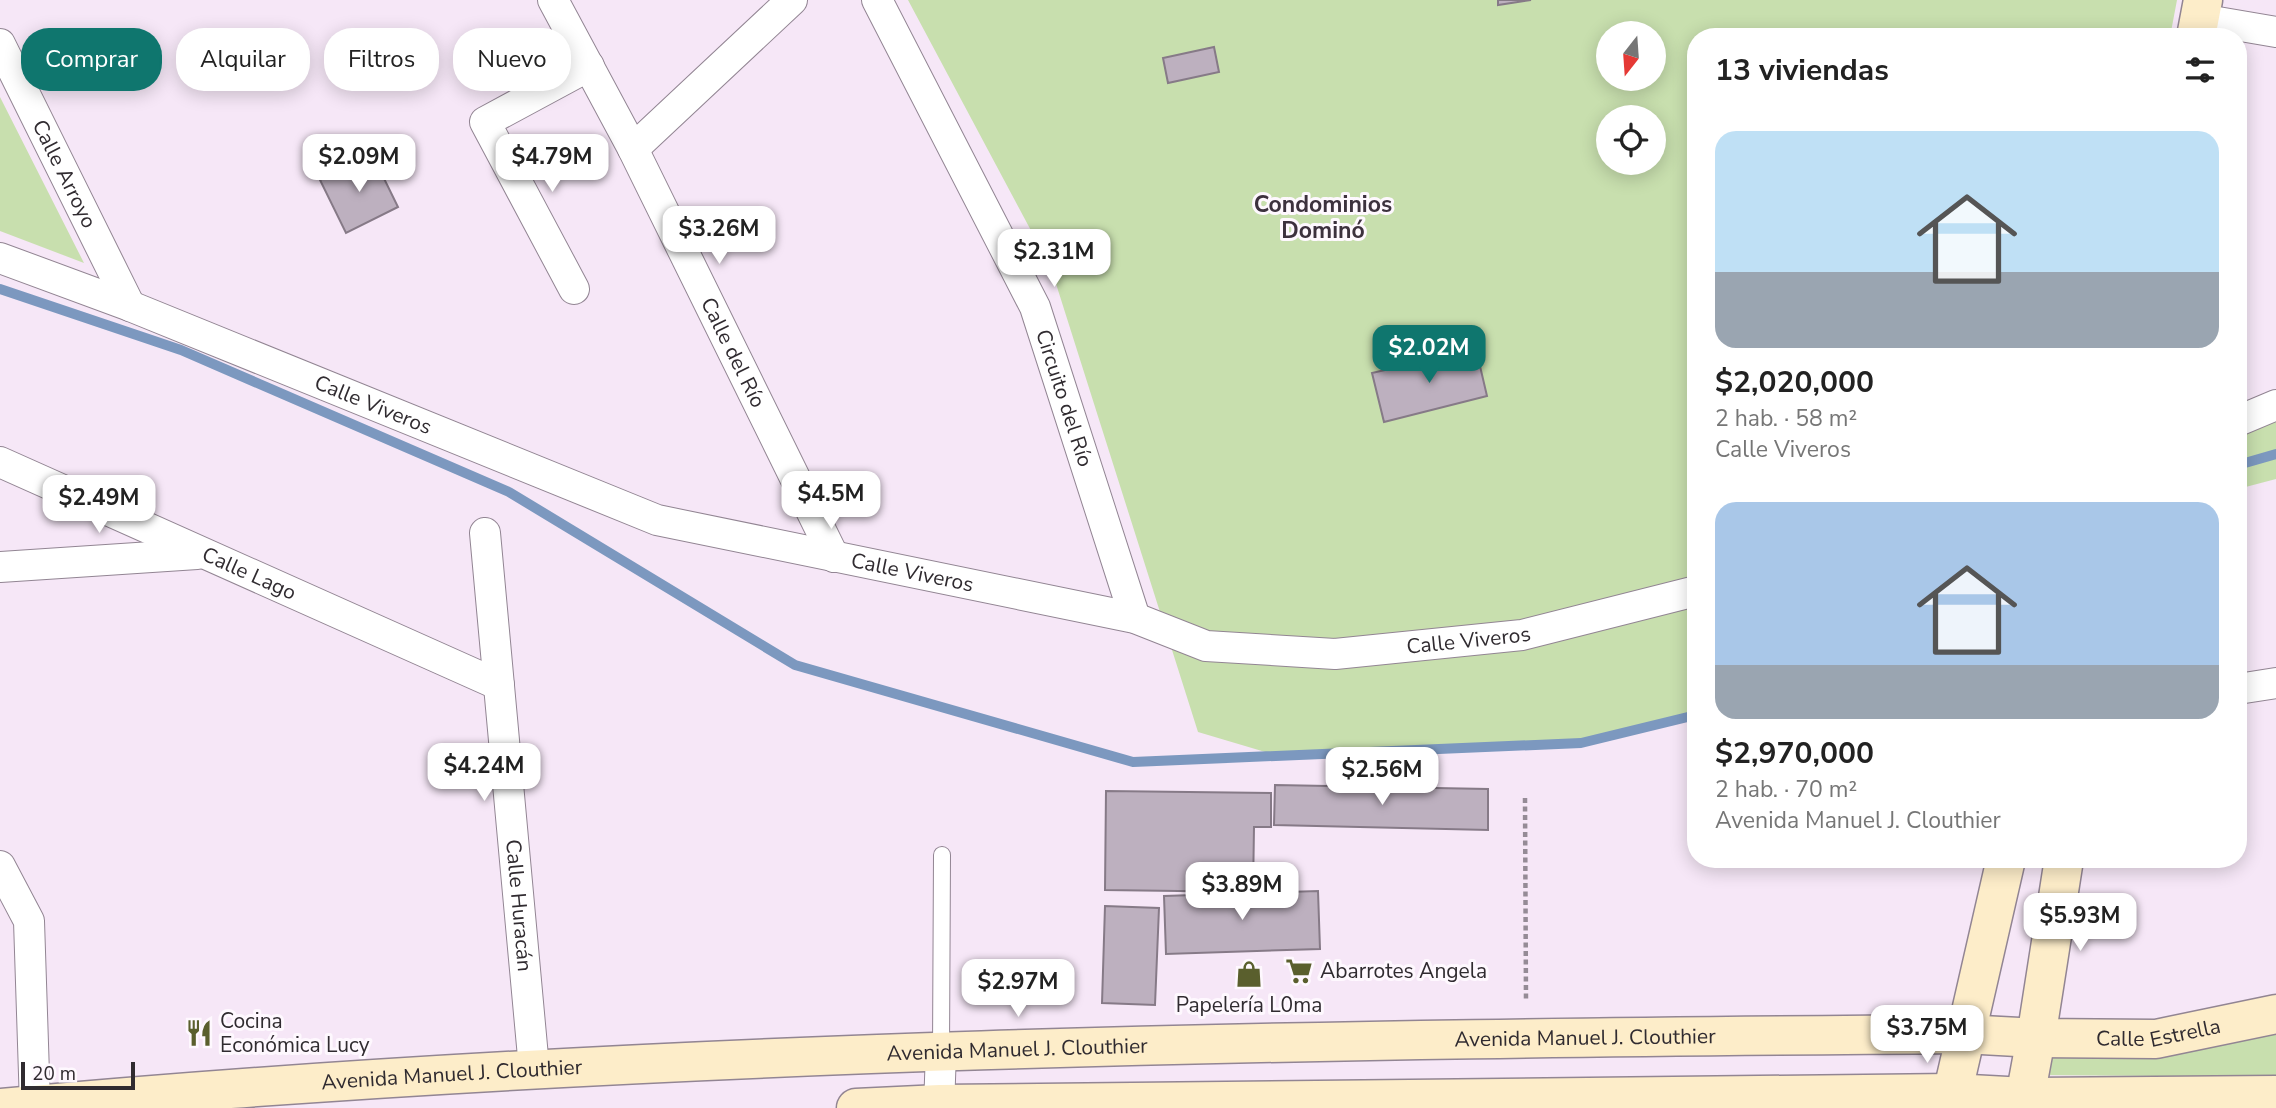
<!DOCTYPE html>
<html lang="es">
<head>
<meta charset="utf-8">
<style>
  :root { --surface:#fff; --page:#f2f2f2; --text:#222; --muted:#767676; --accent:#0f766e }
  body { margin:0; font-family:"Nunito Sans",sans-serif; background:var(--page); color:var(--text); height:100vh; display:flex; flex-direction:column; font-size:26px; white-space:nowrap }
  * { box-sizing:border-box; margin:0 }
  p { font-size:23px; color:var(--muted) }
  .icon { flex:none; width:38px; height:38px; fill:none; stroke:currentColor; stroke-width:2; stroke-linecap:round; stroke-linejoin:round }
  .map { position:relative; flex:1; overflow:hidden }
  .sheet { position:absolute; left:1687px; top:28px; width:560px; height:840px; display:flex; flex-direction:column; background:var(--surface); border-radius:28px; box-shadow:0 4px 18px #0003 }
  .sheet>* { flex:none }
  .banner { position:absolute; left:21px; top:28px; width:665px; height:63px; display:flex; gap:14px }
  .needle { width:46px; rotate:197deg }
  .tools { position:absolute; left:1596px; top:21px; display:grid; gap:14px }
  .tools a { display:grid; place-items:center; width:70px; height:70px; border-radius:50%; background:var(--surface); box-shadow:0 4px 18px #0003; font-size:35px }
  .scale { position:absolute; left:21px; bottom:18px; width:114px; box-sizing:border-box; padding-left:7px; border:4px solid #302b30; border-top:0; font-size:19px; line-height:24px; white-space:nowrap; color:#302b30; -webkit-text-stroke:5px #fef8fe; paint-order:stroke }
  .price { position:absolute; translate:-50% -60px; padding:0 16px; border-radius:14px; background:#fff; color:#222; font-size:23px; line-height:46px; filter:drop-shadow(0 2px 4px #0008) }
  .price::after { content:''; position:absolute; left:50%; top:42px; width:21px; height:16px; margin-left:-10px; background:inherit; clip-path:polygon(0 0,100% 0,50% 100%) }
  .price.on { background:var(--accent); color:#fff }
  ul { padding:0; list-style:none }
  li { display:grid; align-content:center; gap:14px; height:371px; padding:0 28px }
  li span { display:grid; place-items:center; height:217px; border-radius:21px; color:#555 }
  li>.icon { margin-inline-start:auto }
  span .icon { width:126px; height:126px; fill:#fffc; stroke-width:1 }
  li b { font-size:30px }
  h2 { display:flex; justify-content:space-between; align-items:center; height:84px; padding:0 28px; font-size:30px }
  .tag { padding:0 24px; border-radius:28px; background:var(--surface); box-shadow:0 4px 18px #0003; font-size:24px; line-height:63px }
  .tag.on { background:var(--accent); color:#fff }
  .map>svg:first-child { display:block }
</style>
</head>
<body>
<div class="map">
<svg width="2276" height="1108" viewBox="0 0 2276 1108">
  <rect width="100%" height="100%" fill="#f6e7f7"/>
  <!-- green -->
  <path fill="#c8dfae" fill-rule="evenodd" d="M908,0H2177L2170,37H1696V714L1577,743L1275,755L1198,732L1051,268ZM1608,33H1654V79H1608ZM1608,117H1654V163H1608Z
    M0,97L84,263L0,231Z
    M2276,419V479L2238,489V433Z
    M2276,1027V1077L2033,1075L2038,1058Z"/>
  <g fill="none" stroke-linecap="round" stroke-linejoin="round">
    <!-- stream -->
    <path stroke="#7c98bf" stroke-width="10" d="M0,289L181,350L509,492L795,665L1133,762L1581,743L1696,715
      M2238,465L2276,454"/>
  </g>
  <!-- building -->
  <path fill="#bdb0bf" stroke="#867a87" stroke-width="2" d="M1498,0H1531L1498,5Z
    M1214,47L1219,72L1168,83L1163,58Z
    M372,154L398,207L346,233L320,180Z
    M1476,349L1487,396L1384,422L1372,373Z
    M1275,785L1488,789V830L1274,825Z
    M1106,791L1271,793V827H1254L1253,892L1105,890Z
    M1318,891L1320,949L1166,954L1164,896Z
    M1105,906L1159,908L1155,1005L1102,1003Z"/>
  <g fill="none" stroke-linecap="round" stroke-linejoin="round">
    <defs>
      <path id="lane" d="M941,1051L942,855"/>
      <g id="street">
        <path id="s1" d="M553,0L633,149L834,557"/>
        <path id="s2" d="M877,0L1035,307L1135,618"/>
        <path d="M2200,19L2276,32"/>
        <path id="s3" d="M0,44L130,306"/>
        <path d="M633,149L792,0"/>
        <path id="s4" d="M0,258L130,306L657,520L1135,618L1206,646L1335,654L1522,635L1696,591"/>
        <path d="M574,289L485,122L589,66"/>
        <path d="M2238,421L2276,405"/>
        <path id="s5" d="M0,462L499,685"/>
        <path id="s6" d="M485,533L534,1068"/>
        <path d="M0,567L197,554"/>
        <path d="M2238,689L2276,683"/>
        <path d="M0,866L29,921L35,1105"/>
        <path d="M939,1108L941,1051"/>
      </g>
      <g id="secondary">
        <path d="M2196,37L2203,0"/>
        <path id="s7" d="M1,1108C654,1048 1309,1039 1964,1034L2036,1038L2156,1039L2276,1014"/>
        <path d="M856,1108L940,1104L1952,1093L2025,1097L2276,1095"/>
        <path d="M1949,1108L2006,859"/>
        <path d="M2023,1108L2036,1038L2064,859"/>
      </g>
    </defs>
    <!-- lane casing -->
    <use href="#lane" stroke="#928593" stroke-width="18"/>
    <!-- street casing -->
    <use href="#street" stroke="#928593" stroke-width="32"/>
    <!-- secondary casing -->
    <use href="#secondary" stroke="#928593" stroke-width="41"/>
    <!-- path -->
    <path stroke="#958b96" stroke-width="4.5" stroke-dasharray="5 3.5" stroke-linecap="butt" d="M1525,798L1526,1001"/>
    <!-- lane -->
    <use href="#lane" stroke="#fff" stroke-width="16"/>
    <!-- street -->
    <use href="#street" stroke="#fff" stroke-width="30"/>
    <!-- secondary -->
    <use href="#secondary" stroke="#fdedc9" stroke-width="38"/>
  </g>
  <!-- icons -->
  <defs>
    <symbol id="supermarket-bare" viewBox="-9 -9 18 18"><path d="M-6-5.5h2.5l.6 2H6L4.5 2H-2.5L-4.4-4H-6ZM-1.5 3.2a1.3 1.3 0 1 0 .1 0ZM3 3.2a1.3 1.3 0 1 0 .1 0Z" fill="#5a5f2d" stroke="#fef8fe" stroke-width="2.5" paint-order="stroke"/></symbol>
    <symbol id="shop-bare" viewBox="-9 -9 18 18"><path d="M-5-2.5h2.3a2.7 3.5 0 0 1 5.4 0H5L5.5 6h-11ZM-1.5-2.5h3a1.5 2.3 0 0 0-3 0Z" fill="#5a5f2d" stroke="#fef8fe" stroke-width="2.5" paint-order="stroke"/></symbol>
    <symbol id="restaurant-bare" viewBox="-9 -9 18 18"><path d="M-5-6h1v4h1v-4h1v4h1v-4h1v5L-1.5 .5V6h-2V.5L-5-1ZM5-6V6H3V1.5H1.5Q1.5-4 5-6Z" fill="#5a5f2d" stroke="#fef8fe" stroke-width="2.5" paint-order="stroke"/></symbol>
  </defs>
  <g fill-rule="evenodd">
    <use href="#supermarket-bare" x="1280" y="952" width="38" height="38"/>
    <use href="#shop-bare" x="1230" y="955" width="38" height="38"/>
    <use href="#restaurant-bare" x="180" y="1014" width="38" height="38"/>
  </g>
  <g text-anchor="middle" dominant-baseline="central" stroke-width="6" stroke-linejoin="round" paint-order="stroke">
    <!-- street labels -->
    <g font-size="21" fill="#302b30" stroke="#fef8fe">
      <text stroke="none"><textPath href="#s3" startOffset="145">Calle Arroyo</textPath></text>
      <text stroke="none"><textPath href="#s1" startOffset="396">Calle del Río</textPath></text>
      <text stroke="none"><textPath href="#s2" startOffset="441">Circuito del Río</textPath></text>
      <text stroke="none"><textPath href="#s4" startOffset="401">Calle Viveros</textPath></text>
      <text stroke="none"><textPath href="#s4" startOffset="968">Calle Viveros</textPath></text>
      <text stroke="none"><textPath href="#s5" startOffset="273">Calle Lago</textPath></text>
      <text stroke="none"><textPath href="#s4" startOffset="1535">Calle Viveros</textPath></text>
      <text stroke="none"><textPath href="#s6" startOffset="374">Calle Huracán</textPath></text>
      <text stroke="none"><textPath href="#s7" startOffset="2160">Calle Estrella</textPath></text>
      <text stroke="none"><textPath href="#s7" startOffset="1586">Avenida Manuel J. Clouthier</textPath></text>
      <text stroke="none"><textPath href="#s7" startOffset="1018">Avenida Manuel J. Clouthier</textPath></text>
      <text stroke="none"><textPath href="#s7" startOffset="452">Avenida Manuel J. Clouthier</textPath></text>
    </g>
    <!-- poi labels -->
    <g font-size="21" fill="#302b30" stroke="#fef8fe" text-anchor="start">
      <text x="1320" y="971">Abarrotes Angela</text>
      <text x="1249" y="1005" text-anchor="middle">Papelería L0ma</text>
      <text x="220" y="1021">Cocina<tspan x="220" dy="24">Económica Lucy</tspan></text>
    </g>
    <!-- neighbourhood labels -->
    <g font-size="23" font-weight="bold" fill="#3c313d" stroke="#fef8fe">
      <text x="1323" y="204">Condominios<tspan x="1323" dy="26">Dominó</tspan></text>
    </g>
  </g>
</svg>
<div class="tools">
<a><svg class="needle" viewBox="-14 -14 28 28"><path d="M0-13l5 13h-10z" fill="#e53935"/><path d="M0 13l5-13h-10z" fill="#767676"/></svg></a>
<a><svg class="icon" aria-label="locate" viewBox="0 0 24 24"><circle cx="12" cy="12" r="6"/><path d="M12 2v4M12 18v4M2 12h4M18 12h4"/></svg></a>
</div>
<div class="scale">20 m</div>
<b class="price" style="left:359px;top:194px">$2.09M</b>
<b class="price" style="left:552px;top:194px">$4.79M</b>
<b class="price" style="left:719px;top:266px">$3.26M</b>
<b class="price" style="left:1054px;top:289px">$2.31M</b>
<b class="price on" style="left:1429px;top:385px">$2.02M</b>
<b class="price" style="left:831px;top:531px">$4.5M</b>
<b class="price" style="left:99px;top:535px">$2.49M</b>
<b class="price" style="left:484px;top:803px">$4.24M</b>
<b class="price" style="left:1382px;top:807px">$2.56M</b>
<b class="price" style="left:1242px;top:922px">$3.89M</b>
<b class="price" style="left:2080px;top:953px">$5.93M</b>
<b class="price" style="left:1018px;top:1019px">$2.97M</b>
<b class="price" style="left:1927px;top:1065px">$3.75M</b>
<div class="banner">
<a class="tag on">Comprar</a>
<a class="tag">Alquilar</a>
<a class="tag">Filtros</a>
<a class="tag">Nuevo</a>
</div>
<section class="sheet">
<h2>13 viviendas<svg class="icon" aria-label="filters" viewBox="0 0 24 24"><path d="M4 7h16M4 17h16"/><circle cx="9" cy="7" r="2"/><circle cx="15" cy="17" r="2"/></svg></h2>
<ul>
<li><span style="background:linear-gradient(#bfe0f5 65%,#9aa5b1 0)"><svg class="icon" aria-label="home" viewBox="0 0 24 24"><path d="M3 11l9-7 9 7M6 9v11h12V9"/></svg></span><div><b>$2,020,000</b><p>2 hab. · 58 m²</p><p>Calle Viveros</p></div></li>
<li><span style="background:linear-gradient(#a9c7e8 75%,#9aa5b1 0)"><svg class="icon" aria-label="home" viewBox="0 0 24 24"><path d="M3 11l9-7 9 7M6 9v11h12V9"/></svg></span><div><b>$2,970,000</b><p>2 hab. · 70 m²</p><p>Avenida Manuel J. Clouthier</p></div></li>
</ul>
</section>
</div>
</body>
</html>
